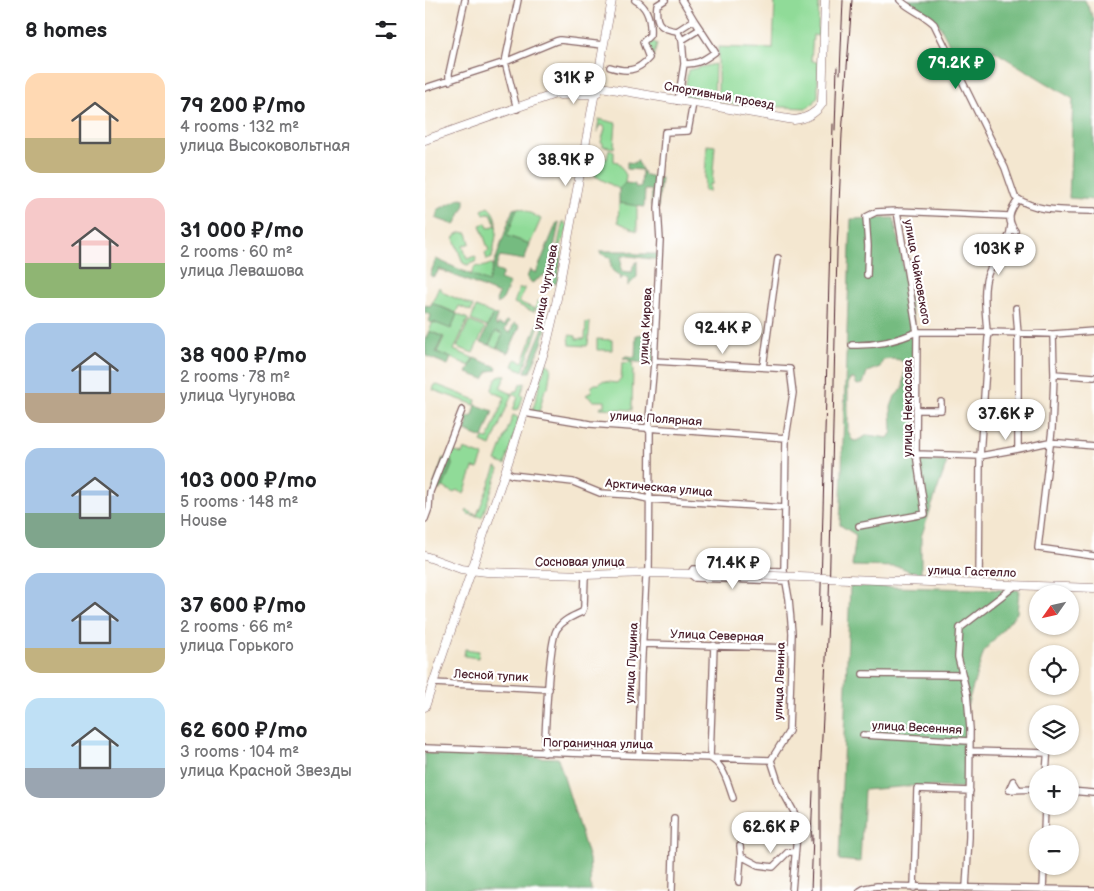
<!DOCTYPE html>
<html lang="en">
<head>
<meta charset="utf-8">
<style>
  :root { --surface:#fff; --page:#f2f2f2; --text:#202124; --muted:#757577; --accent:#0b8043 }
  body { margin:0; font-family:"Balsamiq Sans",sans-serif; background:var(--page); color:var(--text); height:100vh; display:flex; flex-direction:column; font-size:19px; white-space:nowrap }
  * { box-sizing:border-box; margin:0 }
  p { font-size:16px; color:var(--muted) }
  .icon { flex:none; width:28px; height:28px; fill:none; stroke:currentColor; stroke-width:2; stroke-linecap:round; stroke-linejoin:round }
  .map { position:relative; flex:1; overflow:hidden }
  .panel { display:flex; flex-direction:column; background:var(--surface); width:425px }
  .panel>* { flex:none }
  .needle { width:32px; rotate:236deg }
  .tools { position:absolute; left:604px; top:585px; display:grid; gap:10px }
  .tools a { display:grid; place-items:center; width:50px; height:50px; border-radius:50%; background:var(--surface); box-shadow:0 1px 4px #0004; font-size:25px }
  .price { position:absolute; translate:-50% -42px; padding:0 11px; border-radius:18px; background:#fff; color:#222; font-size:16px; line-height:32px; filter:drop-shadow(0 1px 2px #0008) }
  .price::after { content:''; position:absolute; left:50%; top:30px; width:15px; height:11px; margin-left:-8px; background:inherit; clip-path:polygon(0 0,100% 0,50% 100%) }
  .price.active { background:var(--accent); color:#fff }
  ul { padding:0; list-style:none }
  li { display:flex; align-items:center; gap:15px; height:125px; padding:0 25px }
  li span { display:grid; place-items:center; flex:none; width:140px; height:100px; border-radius:15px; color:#555 }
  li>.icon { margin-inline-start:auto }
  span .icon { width:60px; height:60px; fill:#fffc; stroke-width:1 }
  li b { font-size:21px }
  h2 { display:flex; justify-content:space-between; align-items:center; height:60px; padding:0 25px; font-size:21px }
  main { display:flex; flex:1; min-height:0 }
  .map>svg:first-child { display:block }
</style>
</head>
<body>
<main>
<section class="panel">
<h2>8 homes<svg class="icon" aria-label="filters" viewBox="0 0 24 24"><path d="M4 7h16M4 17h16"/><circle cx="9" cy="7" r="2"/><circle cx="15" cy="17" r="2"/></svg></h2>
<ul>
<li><span style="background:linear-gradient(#ffd9b3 65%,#c2b280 0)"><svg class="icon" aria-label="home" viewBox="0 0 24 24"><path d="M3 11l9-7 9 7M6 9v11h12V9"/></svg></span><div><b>79 200 ₽/mo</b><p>4 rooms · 132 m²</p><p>улица Высоковольтная</p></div></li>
<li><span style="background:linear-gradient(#f6c9c9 65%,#8fb573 0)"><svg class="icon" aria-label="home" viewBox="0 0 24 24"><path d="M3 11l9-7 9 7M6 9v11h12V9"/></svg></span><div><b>31 000 ₽/mo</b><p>2 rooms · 60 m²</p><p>улица Левашова</p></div></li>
<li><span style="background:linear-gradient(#a9c7e8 70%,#b9a48a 0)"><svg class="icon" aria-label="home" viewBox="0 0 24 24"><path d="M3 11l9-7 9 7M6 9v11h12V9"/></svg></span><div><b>38 900 ₽/mo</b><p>2 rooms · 78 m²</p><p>улица Чугунова</p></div></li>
<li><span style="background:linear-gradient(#a9c7e8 65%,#7fa58c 0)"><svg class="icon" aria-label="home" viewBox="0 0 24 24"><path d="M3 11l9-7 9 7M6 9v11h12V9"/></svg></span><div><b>103 000 ₽/mo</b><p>5 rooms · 148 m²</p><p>House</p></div></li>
<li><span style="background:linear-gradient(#a9c7e8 75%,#c2b280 0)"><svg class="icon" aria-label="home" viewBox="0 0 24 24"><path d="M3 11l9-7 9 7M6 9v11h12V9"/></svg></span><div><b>37 600 ₽/mo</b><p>2 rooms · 66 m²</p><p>улица Горького</p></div></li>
<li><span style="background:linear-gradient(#bfe0f5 70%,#9aa5b1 0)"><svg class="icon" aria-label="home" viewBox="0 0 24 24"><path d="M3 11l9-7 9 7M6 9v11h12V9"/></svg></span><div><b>62 600 ₽/mo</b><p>3 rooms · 104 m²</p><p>улица Красной Звезды</p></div></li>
</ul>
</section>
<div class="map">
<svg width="669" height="891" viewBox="0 0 669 891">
  <rect width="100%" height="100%" fill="#fff"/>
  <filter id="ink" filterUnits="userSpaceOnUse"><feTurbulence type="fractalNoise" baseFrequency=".02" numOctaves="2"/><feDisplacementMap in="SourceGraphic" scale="10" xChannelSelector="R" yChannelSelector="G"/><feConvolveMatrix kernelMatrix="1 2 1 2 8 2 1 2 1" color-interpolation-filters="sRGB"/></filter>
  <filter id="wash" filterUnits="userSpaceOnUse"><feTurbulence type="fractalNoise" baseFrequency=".0096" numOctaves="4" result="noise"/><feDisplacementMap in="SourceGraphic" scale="20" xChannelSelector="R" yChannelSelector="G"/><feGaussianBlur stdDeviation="1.12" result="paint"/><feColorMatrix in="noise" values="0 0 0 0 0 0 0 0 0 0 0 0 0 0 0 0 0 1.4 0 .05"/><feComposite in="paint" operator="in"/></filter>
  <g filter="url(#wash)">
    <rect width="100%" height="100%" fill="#f4e7d0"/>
    <!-- green -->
    <path fill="#90db98" stroke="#6d7d62" d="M350,0L394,1L393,36L388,35L386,60L393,63V96L389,103L381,108L313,105L293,101V47L348,49Z
      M225,39L232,44L228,59L225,54L221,41Z
      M290,64L289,100L259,96L263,70Z
      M174,119L191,123L189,148L178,146V143L176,142L180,129L179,126L175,125L172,132Z
      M282,145L290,146L287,184H284V192L279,191Z
      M184,149L189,151V161L193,162L201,175L200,183L194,189L170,176L173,158L182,159Z
      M194,203L212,204V231L193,222Z
      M63,207C78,219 69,243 67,258L62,260L60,253L64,251L55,225L61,223L63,228L71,225L66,213L59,215L57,210Z
      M92,208L98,209L116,219L105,244L82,236Z
      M138,221L143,227L135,248H137L136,259L131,253Z
      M36,232L42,233L45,243L38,246L42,259L50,256L52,261L42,265L38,263L29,239L31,235Z
      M66,264L68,267L63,282L46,275L50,266L57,267Z
      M14,287L19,293L48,306L46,311L34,306L31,313L7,303Z
      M100,288L94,302L110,309L113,301L119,302L120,308L98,371L88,366L91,359L98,362L117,312L110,309L109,312L89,303L94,289Z
      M51,307L68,314L62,327L46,320Z
      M32,314L43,319L29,350L48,358L45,366L12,352L19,337L4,331L8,322L26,328Z
      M44,321L60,328L48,353L32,347Z
      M161,322L165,323L163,344L162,346L145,345L144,335L151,336V339H160Z
      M70,331L78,334L72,348L64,345Z
      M172,339L187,340V350H172Z
      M207,362L208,365L207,367L208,369L207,410L175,408L176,406H180V401H169L161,395L166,392L167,386L170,384H174L177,381L192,383L196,378L197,363Z
      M121,363L126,367L123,388L120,389L113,416H106Z
      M76,375H81L75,388L87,394L89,391H93L95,384L100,383L96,394L98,397L94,409L88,410L93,397L87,394L66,446L56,442L58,438L63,439L80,397L68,392L67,389L71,379Z
      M10,384L51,400L50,405L8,390Z
      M88,415L94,418L80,465L71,461Z
      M39,449L58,456L53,469L48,468L39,494L31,490L29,493L18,487L27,465L26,458L28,451L37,454Z
      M71,467L74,469L57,517L43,514L41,512L42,509L45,512L52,515Z
      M40,649L54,651L53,658L39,656Z"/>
    <!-- forest -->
    <path fill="#74bb80" stroke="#5f6d56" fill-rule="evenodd" d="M482,0H660L669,19V200L644,198L648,99L569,51L532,62C525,47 519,29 508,17C501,9 490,11 482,0Z
      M212,160L220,175L236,178L233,208L226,206L227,190H220L219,207L194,203V189L200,183L210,184V187H216L217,170L202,169V162L210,163Z
      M36,198L40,199V205L30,225L10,218L13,214L12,210Z
      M92,208L82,236L105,244L99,260L75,256L70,270L78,273L75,279L85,283L78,299L73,304L71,300L74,294L14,269L11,275L7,277L5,275L11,259L63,282L88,209Z
      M469,218L490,330V459L522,462L496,537V576L475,567L427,566L431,535L415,525L426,219ZM469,359L475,360L480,364L478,388L470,396L466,407L467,432L463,438L443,435L431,441L427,440L423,431V382L425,379H429L432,385L438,384L442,372L455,367L458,360Z
      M132,222L134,223L124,272L107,283L102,277L105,270L111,273Z
      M175,251H203L212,254H234V260L197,255L196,271L207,272L208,266L212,261V277L203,286V278L196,277V280L195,275C185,271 186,269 186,259L175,253Z
      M131,253L136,259L132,283L124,286Z
      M7,303L32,314L26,329L8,322L7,323L4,322L6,315L0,313V305L5,306Z
      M68,314L72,316L70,323L72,327L73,324L79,326L81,321H84L80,330L85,333L89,323L95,326L83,353L72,348L78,334L71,331L64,345L56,342Z
      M121,315L124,316L117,343L105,372H100L117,330Z
      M4,331L18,337L11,352L26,358L23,365L1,356L0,340Z
      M230,333L229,363L210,362L198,358L201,356L210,357L211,335Z
      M49,358L72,367L71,370L64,371L59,379L42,373Z
      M51,405L68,411L58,438L40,431L43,421L36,418L39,415L44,417L48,416Z
      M18,458L26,461L27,465L18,487L15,490L8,488Z
      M425,586L594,590L592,613L559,651L542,706V788L486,786L439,790L435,862L414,860Z
      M0,753L133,758L164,859L166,891H0Z"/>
  </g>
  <g filter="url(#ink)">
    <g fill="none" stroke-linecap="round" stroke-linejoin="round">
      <defs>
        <path id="minor" d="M240,0L232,5C230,22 234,29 252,31L269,20L257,0
          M475,0C485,10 499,14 509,24L580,168L590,197C612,213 643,210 669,211
          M252,31L257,40L275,29L269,20
          M257,40L259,64C273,64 279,60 290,52L275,29
          M185,67C201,72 212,72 224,58L218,42L225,35C226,21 223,7 210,0
          M24,81V73L40,0
          M0,88L80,62L131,41L135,40L178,45
          M253,101L259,64
          M92,109L80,62L93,0
          M472,211L492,332H562L628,334L669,331
          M590,231C581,219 585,211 593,200
          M442,275L443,246L441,217L451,212L472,211L584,216
          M591,308L593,334V449
          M562,332C561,315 557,289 563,274C570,256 585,245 586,225
          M628,334L629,374L627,429L613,548L669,556
          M427,345C450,346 471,341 492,332L491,454L500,514L434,526
          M229,361L365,369L368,393L361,438L359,571L364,599L367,633L364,731L346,760
          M338,367L353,258
          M629,374L669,377
          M491,410H516V402
          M99,413L165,424L361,438
          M491,454L555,456L593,449L624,442L669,446
          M80,472L87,475L148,482L175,493L206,495L223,499L360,508
          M0,519L4,508L5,492L37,410
          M359,571L268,569L265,574L270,578L361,581
          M554,584L555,456L563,338L565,332
          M218,644L366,648
          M289,645L285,758C299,765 303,784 308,798
          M438,674L536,675
          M8,683L124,689
          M438,735L544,741
          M0,748L346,760
          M545,751L623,753
          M119,753C121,732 123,642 132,629C138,620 148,616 157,612L159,607L160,575
          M214,755L216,674L221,577L224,573L225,432L223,429L229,363L235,240L233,208L240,132L263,131L268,103
          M346,760L354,785L369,812L372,825V835L367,891
          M621,774L623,746
          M593,789L588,781L584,790L612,789
          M645,791L669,793
          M619,834L620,806
          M316,856L333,865L348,867L363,852H370
          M314,882L316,856L315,846
          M489,888L492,789L545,791
          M541,888L544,837L545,729L542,694L533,657L535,628L591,585
          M618,890L619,866
          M247,891L249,818
          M435,891L440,888L452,886L669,890"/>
        <path id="major" d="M135,95L169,94L173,92
          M0,140L153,86H170L369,120C381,119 390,114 397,104L400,0
          M0,556L36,569L62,572L160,575L224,573L324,575
          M424,579L669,588
          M0,707L80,472L122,343L130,309L187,0"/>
      </defs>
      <!-- minor casing -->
      <use href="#minor" stroke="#866565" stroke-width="8"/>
      <!-- major casing -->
      <use href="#major" stroke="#866565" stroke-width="9"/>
      <!-- minor -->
      <use href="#minor" stroke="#fff" stroke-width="5.5"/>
      <!-- major -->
      <use href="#major" stroke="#fff" stroke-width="8"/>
      <!-- rail -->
      <path stroke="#4a1f2b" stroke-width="1" d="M415,74L418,0
        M410,130L412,67
        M395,626L408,124
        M386,841L388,791
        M386,891L388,835
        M395,891V775L404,601L412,251L417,134L427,0"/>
      <defs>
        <path id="major-bridge" d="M324,575L424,579"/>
      </defs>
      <!-- major-bridge casing -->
      <use href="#major-bridge" stroke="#866565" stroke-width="9" stroke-linecap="butt"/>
      <!-- major-bridge -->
      <use href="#major-bridge" stroke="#fff" stroke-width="8"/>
    </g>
  </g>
  <g text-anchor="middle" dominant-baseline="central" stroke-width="4.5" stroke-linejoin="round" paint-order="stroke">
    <!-- street labels -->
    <g font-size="12" fill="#4a1f2b" stroke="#fff">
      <text transform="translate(294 96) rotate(10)">Спортивный проезд</text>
      <text transform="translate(492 272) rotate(80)">улица Чайковского</text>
      <text transform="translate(121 287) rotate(-79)">улица Чугунова</text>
      <text transform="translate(221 326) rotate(-87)">улица Кирова</text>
      <text transform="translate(483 408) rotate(-90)">улица Некрасова</text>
      <text transform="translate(231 419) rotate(4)">улица Полярная</text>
      <text transform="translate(234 488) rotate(5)">Арктическая улица</text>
      <text x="155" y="562">Сосновая улица</text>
      <text transform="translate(547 572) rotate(2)">улица Гастелло</text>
      <text transform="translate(292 636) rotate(2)">Улица Северная</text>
      <text transform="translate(207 663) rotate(-87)">улица Пущина</text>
      <text transform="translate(66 676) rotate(3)">Лесной тупик</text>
      <text transform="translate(355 681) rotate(-88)">улица Ленина</text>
      <text transform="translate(492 728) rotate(3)">улица Весенняя</text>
      <text transform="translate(173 744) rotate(1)">Пограничная улица</text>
    </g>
  </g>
</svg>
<div class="tools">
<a><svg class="needle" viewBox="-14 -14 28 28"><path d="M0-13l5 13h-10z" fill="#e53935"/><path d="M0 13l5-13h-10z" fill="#757577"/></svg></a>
<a><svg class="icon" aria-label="locate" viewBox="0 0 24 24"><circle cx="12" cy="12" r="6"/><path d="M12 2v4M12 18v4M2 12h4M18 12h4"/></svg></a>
<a><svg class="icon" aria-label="layers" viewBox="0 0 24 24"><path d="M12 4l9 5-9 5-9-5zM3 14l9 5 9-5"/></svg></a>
<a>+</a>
<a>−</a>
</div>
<b class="price active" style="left:531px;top:90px">79.2K ₽</b>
<b class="price" style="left:149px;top:105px">31K ₽</b>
<b class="price" style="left:141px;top:187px">38.9K ₽</b>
<b class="price" style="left:574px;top:276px">103K ₽</b>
<b class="price" style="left:298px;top:355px">92.4K ₽</b>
<b class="price" style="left:581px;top:441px">37.6K ₽</b>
<b class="price" style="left:308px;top:590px">71.4K ₽</b>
<b class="price" style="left:346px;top:854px">62.6K ₽</b>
</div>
</main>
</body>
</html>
